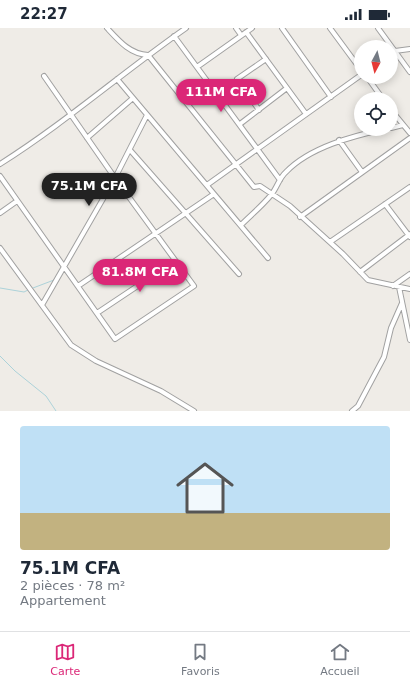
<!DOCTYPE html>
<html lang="fr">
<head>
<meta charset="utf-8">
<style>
  :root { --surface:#fff; --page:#f6f6f7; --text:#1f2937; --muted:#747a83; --line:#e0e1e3; --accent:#db2777 }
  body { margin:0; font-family:"DejaVu Sans",sans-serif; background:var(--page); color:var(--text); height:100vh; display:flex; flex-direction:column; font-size:15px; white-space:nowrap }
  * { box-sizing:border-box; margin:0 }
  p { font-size:13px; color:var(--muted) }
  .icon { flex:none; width:22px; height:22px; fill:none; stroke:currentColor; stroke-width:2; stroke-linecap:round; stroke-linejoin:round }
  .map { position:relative; height:383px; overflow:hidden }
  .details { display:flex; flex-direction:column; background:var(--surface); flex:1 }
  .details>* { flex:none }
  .needle { width:26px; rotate:187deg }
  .controls { position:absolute; left:354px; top:12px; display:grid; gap:8px }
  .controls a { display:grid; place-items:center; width:44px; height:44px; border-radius:50%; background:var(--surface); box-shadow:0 2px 10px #0003; font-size:20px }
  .price { position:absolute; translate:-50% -34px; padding:0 9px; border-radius:14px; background:var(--accent); color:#fff; font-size:13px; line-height:26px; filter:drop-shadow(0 1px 2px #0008) }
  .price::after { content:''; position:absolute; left:50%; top:24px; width:12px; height:9px; margin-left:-6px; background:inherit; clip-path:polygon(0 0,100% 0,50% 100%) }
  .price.current { background:#222; color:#fff }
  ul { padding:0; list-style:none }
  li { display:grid; align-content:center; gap:8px; height:212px; padding:0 20px }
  li span { display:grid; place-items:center; height:124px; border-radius:4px; color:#555 }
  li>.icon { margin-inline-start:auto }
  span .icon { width:72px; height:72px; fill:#fffc; stroke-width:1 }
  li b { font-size:17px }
  .status { display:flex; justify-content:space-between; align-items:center; height:28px; padding:0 20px; background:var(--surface); direction:ltr }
  .status svg { height:11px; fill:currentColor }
  .tabs { display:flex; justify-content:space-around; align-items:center; height:56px; border-top:1px solid var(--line); background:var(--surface); font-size:11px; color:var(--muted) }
  .tabs a { display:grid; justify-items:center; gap:2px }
  .tabs .current { color:var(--accent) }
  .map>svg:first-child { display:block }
</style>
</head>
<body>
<div class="status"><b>22:27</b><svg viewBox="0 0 49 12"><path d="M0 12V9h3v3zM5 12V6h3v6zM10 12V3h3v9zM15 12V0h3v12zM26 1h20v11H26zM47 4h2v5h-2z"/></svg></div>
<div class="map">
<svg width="410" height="383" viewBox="0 0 410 383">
  <rect width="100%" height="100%" fill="#efece7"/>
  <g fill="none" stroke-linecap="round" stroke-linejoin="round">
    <!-- stream -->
    <path stroke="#acd2d9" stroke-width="1" d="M0,260L24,264L28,262
      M33,260L54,252
      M0,328L15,343L46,368L56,383"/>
    <defs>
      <path id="minor" d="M107,0C119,13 130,26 148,27L254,159L260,158L290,178L343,226L368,252L410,261
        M236,0L241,7
        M282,0L331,69
        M330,0L361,42
        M378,0L410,44
        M246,4L306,86
        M174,8L280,152
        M391,26L395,23L410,21
        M197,39L252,0
        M367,49L383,71
        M117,51L268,230
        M259,82L237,51L266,31
        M391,82L410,105
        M240,96L287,60
        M391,100L403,97
        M87,110L133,70
        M339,112L362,144
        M130,122L239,246
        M0,136C65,95 123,44 186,0
        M0,148L115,311L194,258L115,150L44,48
        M207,157L361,47
        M385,176L410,209
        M0,185L17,173
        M300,189L410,110
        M241,197C251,187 262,178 271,167C277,160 279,150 286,144C310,119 353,108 385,101
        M330,214L410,159
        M0,220L71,317L96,333L161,363L194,383
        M360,244L410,206
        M78,258L214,166
        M393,258L410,246
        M399,259L410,312
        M42,277L115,150L147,87
        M97,285L175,233
        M352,383L358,378L384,329L391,300L402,275"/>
    </defs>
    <!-- minor casing -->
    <use href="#minor" stroke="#a1a1a1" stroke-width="6"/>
    <!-- minor -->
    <use href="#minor" stroke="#fff" stroke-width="4"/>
  </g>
</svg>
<div class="controls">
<a><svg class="needle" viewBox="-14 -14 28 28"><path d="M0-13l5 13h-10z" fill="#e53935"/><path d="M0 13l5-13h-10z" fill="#747a83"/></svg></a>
<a><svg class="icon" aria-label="locate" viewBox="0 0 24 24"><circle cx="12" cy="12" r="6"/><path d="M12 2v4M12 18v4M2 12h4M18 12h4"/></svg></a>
</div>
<b class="price" style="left:221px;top:85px">111M CFA</b>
<b class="price current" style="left:89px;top:179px">75.1M CFA</b>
<b class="price" style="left:140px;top:265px">81.8M CFA</b>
</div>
<section class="details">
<ul>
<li><span style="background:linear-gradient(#bfe0f5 70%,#c2b280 0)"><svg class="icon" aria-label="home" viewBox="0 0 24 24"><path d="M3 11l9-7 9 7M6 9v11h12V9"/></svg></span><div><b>75.1M CFA</b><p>2 pièces · 78 m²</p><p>Appartement</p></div></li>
</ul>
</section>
<nav class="tabs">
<a class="current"><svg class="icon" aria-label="map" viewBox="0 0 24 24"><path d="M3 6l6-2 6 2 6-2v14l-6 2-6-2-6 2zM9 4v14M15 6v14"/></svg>Carte</a>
<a><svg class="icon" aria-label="saved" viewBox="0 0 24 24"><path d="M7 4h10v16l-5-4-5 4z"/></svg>Favoris</a>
<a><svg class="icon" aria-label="home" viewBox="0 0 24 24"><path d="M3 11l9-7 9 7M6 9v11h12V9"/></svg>Accueil</a>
</nav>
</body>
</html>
